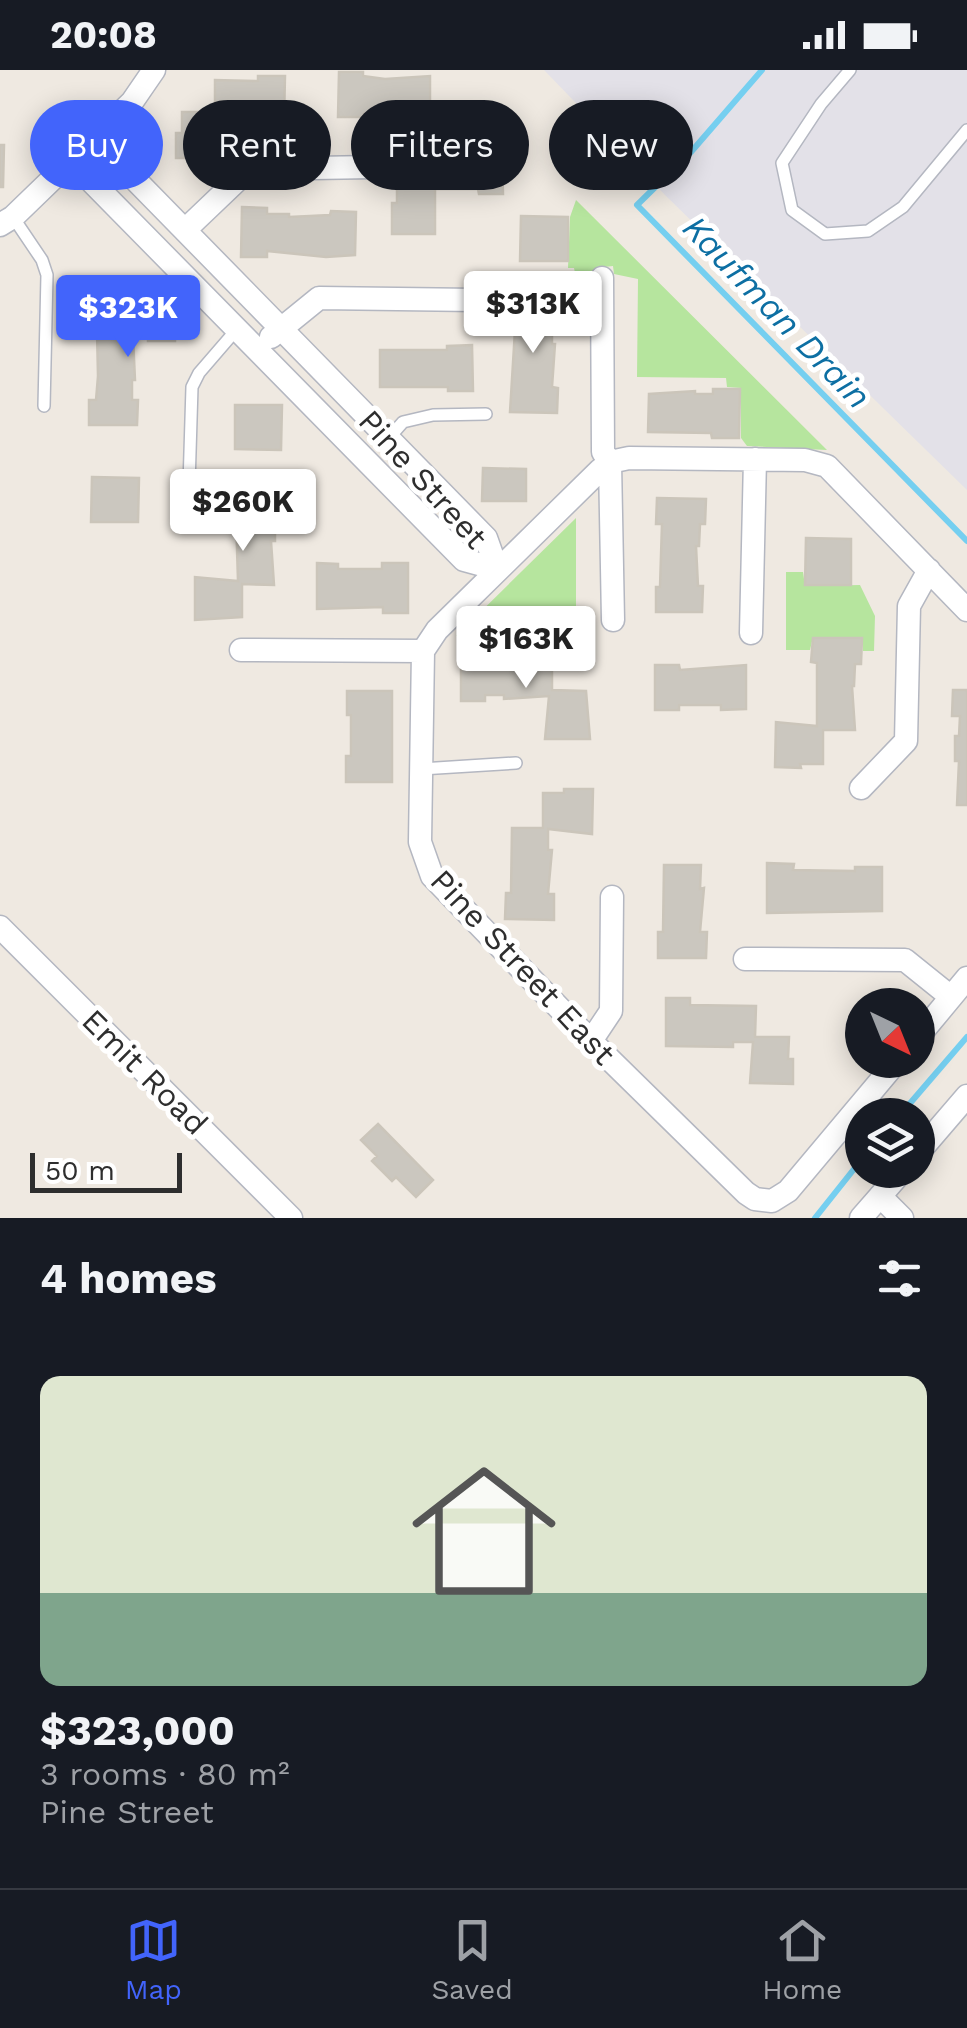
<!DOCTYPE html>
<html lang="en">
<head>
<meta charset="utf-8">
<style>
  :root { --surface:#171b24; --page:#20242c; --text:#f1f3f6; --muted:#9ea1a6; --line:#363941; --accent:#4264fb }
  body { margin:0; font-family:"Work Sans",sans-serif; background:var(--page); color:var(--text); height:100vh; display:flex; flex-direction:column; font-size:38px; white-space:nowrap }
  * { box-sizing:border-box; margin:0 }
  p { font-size:32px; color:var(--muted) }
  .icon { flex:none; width:55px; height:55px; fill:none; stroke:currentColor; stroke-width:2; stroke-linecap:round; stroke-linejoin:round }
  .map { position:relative; height:1148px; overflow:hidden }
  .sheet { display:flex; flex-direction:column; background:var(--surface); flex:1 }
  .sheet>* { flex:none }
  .guide { position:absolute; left:30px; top:30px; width:908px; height:90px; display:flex; gap:20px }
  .needle { width:65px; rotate:137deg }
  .tools { position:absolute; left:845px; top:918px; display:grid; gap:20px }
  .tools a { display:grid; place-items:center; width:90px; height:90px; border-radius:50%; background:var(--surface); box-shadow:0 5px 25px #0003; font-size:50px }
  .scale { position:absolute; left:30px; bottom:25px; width:152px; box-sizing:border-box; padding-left:10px; border:5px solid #2e2e2e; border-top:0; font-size:28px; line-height:35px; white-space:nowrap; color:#2e2e2e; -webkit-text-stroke:8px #fff; paint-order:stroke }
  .price { position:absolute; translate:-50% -85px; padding:0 22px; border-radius:10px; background:#fff; color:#222; font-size:32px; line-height:65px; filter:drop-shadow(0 2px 5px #0008) }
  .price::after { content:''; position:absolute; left:50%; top:60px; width:30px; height:22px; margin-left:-15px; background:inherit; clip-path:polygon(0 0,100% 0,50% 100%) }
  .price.active { background:var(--accent); color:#fff }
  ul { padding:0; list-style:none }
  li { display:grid; align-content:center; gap:20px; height:530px; padding:0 40px }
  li+li { border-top:2px solid var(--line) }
  li span { display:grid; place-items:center; height:310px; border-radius:20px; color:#555 }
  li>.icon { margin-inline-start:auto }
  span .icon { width:180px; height:180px; fill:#fffc; stroke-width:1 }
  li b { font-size:42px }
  h2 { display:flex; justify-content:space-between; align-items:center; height:120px; padding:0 40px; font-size:42px }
  .pill { padding:0 35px; border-radius:45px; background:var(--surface); box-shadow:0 5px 25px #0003; font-size:35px; line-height:90px }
  .pill.active { background:var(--accent); color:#fff }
  .status { display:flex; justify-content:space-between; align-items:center; height:70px; padding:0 50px; background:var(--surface); direction:ltr }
  .status svg { height:28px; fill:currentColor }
  .tab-bar { display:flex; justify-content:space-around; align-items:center; height:140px; border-top:2px solid var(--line); background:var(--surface); font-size:28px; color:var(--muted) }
  .tab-bar a { display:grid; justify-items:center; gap:5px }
  .tab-bar .active { color:var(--accent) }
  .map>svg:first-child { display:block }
</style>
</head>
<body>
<div class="status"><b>20:08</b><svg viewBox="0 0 49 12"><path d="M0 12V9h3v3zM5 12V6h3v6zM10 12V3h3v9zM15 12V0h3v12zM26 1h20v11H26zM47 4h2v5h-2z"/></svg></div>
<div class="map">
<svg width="967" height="1148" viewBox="0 0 967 1148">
  <rect width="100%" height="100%" fill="#efe9e1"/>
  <!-- industrial -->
  <path fill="#e3e1e8" d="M544,0H967V420L666,126Z"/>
  <!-- green -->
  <path fill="#b6e59e" d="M576,130L827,380L747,376L741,368V318L727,317L726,308L637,307L638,209L614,204L613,196L604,197L602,203H575L574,198H568L570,147Z
    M576,448V573L456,566Z
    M786,502H803L805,516L860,515L875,546L874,581H863V568L813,567L810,580H786Z"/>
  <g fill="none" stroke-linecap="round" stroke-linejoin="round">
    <!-- stream -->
    <path stroke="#75cff0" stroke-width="6" d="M762,0L691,82L637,135L967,471
      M900,1045L967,967
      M815,1148L862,1089"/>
  </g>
  <!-- building -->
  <path fill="#cbc7bf" stroke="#cbc5ba" stroke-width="2.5" d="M339,2H363V6L385,9L430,6V43H408V47L364,43L363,47H338Z
    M258,6H285L284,50L218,46L221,88H176V63H182V42H215V10L258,11Z
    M0,75H4L3,117H0Z
    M476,79H502L503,124H479L478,119H435V164H392V133H397V114H433V83H477Z
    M242,137L267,138V144H289V147L330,145L331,141L356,142L355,185L326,187L267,181V187H241Z
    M521,146L568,147V191H520Z
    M145,225H175V271H148V266H133L135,310H132V330H138L137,355H89V330H96L98,306L97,262L127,263V236L145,237Z
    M512,228L556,229V255H552V274H555L552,317L558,318L557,343L510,342L515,260H511Z
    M472,275L473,321H448V317H380V280H447V276Z
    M713,319H740L739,368H712L711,363L648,362L649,324L695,321V324H713Z
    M235,335H282L281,380L235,379Z
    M483,398L526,399V431H482Z
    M92,407L139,408L138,452H91Z
    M230,419L282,420L281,449H275V471H271L274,515L242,514V547L195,550V507L238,511L236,447H230Z
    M657,428L706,429L705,454H700L699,476H696L698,516H703L702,542H656V517H660L662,454H656Z
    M806,468L851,469V515H805Z
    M317,493L338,494V499H382V493H408V543H383V537L317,539Z
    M813,568H862L861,594H855L854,616H852L855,660H823V694H800L801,698L775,697L776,652L817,656V593L811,592Z
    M461,582L486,583V589H552V620L586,621L590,669H545L549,626L504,629V625H485V631H461Z
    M655,595H679L680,600L746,595V639L721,640V635H679V640H655Z
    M953,620H967V735H957L959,691H955V666H959L960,646H952Z
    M347,621H392V712H346V686H351V645H347Z
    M564,719H593L592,764L548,759V780H552L548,824H554V850L505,849L506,823H511L512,758H543V723H564Z
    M767,793L794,794L793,800L855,801V797H882V841L767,843Z
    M664,795H701L700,819L704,818L700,862H707L706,888H658V862H663Z
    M666,928H690V935L756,936L755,967H789L788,989H793V1014L750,1013L753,972H733V977L666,976Z
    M378,1054L433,1110L416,1127L396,1107L392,1111L372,1091L377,1086L361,1070Z"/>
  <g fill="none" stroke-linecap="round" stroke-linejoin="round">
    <defs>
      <path id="service" d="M850,0L821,34L782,93L792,140L825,164L868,161L903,137L967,60
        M13,147L42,190L47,205L44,336
        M388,369L403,352L433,345L486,344
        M188,447L192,317L199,303L237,259
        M421,699L516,693"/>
      <path id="minor" d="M84,79L88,108L464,490L497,499
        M84,79L112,86L486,468L497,499
        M0,155L13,147L132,32L154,0
        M185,160L249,99L373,97
        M602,208L603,382L610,392L613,550
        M271,267L319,228L476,230
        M751,563L755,389
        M241,580L423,581
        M861,718L906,671L909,536L929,500
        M0,857L291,1148
        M745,889L905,890L951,927
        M918,967L967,908
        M591,971L611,941L612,827
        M898,990L788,1121L772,1131L755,1129L746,1123L591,971L432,806L420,772L423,581L437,560L600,400L610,392L629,388L805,390L827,396L967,540
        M918,1083L967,1026
        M880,1126L902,1148
        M861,1148L903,1100"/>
    </defs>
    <!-- service casing -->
    <use href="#service" stroke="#b4b7c1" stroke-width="14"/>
    <!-- minor casing -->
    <use href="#minor" stroke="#b4b7c1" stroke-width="25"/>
    <!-- service -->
    <use href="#service" stroke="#fff" stroke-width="11"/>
    <!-- minor -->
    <use href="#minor" stroke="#fff" stroke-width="22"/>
  </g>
  <g text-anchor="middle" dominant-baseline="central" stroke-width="10" stroke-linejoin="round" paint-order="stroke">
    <!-- street labels -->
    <g font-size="32" fill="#2e2e2e" stroke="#fff">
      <text transform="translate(423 409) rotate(48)">Pine Street</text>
      <text transform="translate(523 897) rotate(47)">Pine Street East</text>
      <text transform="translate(145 1002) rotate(45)">Emit Road</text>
    </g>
    <!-- water labels -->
    <g font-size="35" font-style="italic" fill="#0d6fa3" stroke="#fff">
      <text transform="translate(777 242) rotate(46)">Kaufman Drain</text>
    </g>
  </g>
</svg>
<div class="tools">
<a><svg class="needle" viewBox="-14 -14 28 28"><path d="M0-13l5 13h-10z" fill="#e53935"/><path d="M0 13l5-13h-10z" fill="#9ea1a6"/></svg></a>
<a><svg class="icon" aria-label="layers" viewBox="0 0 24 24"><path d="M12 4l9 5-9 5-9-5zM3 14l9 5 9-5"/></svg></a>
</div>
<div class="scale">50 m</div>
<b class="price" style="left:533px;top:286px">$313K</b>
<b class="price active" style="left:128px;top:290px">$323K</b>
<b class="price" style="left:243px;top:484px">$260K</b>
<b class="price" style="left:526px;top:621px">$163K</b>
<div class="guide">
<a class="pill active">Buy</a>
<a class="pill">Rent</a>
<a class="pill">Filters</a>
<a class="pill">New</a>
</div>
</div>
<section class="sheet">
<h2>4 homes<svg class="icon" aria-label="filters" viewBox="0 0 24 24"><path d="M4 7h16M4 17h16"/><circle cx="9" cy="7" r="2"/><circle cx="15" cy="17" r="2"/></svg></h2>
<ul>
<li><span style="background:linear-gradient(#dfe7d0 70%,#7fa58c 0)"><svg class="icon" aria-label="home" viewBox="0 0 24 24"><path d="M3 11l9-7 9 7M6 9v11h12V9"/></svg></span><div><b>$323,000</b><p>3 rooms · 80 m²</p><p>Pine Street</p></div></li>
</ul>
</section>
<nav class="tab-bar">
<a class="active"><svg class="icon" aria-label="map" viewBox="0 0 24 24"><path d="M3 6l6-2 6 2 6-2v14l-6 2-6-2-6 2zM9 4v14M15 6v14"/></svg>Map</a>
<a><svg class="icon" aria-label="saved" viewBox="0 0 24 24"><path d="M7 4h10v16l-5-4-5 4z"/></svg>Saved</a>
<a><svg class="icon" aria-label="home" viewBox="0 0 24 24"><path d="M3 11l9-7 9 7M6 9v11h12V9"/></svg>Home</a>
</nav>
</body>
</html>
